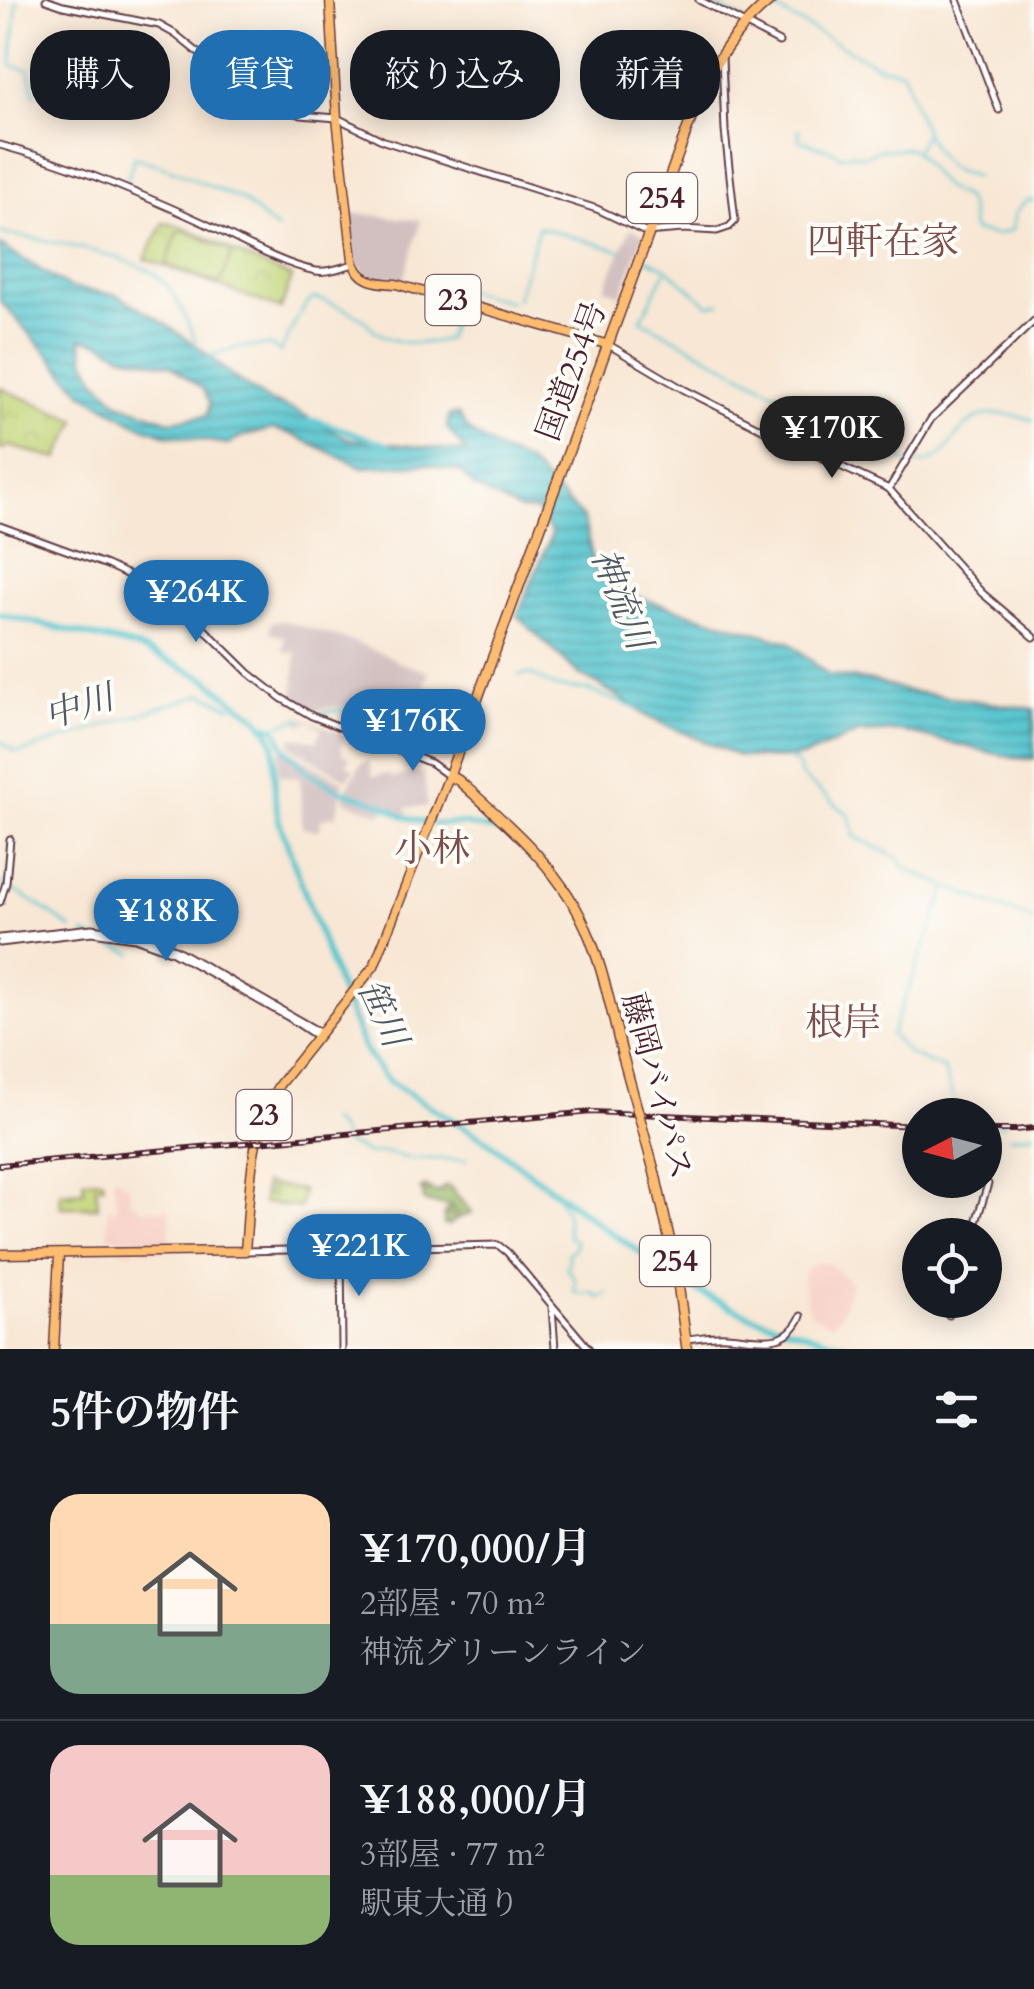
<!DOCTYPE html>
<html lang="ja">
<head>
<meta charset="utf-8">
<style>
  :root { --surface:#171b24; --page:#20242c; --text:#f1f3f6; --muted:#9ea1a6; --line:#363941; --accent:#1f6fb2 }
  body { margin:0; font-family:Cardo,"Noto Serif JP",serif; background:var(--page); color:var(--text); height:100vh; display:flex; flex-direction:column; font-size:38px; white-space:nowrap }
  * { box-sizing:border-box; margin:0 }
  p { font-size:32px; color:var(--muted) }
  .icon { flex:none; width:55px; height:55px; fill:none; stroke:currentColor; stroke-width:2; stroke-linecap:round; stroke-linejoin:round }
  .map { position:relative; height:1349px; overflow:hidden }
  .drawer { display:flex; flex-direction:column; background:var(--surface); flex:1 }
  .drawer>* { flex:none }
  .top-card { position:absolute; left:30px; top:30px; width:975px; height:90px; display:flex; gap:20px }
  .needle { width:65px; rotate:264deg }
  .fabs { position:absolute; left:902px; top:1098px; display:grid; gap:20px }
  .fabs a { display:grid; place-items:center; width:100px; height:100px; border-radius:50%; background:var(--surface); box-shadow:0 5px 25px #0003; font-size:50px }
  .price { position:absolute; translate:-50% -85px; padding:0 22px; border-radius:35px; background:var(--accent); color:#fff; font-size:32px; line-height:65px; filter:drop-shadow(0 2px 5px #0008) }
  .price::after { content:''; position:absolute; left:50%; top:60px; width:30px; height:22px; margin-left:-15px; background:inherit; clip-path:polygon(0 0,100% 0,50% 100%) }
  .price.active { background:#222; color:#fff }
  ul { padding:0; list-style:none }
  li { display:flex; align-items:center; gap:30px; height:250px; padding:0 50px }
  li+li { border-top:2px solid var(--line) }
  li span { display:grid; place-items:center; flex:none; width:280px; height:200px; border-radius:30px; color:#555 }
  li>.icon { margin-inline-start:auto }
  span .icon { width:120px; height:120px; fill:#fffc; stroke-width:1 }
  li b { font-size:42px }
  h2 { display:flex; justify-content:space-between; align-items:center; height:120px; padding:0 50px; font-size:42px }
  .chip { padding:0 35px; border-radius:40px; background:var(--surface); box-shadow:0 5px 25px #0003; font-size:35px; line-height:90px }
  .chip.active { background:var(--accent); color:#fff }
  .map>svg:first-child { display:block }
</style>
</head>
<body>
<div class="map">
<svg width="1034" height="1349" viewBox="0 0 1034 1349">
  <defs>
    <pattern id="forest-firs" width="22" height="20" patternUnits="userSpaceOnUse" patternTransform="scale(2.5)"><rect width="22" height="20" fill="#99b769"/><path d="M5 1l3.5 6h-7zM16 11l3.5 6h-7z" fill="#7f9457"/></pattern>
    <pattern id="cemetery-stones" width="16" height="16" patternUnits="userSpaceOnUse" patternTransform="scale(2.5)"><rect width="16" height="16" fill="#c2d679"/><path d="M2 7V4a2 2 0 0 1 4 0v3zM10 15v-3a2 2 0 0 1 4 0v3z" fill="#a8b769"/></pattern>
    <pattern id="park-crowns" width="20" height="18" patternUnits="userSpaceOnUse" patternTransform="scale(2.5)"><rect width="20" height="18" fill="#c2d679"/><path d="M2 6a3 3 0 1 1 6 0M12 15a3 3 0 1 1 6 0" fill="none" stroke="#a8b769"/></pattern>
    <pattern id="water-rules" width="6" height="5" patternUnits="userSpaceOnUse" patternTransform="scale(2.5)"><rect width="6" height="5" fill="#59c6cf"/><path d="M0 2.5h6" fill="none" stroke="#4ca0a8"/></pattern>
  </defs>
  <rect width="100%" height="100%" fill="#fdfcf7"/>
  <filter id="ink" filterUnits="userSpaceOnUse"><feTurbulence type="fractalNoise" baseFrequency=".01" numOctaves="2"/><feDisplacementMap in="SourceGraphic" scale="20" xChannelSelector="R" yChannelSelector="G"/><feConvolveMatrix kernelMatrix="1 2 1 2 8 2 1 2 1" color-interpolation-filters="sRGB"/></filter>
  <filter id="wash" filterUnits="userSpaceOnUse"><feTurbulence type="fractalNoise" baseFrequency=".0048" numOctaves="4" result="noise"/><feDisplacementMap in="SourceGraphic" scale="40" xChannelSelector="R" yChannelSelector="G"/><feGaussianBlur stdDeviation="2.25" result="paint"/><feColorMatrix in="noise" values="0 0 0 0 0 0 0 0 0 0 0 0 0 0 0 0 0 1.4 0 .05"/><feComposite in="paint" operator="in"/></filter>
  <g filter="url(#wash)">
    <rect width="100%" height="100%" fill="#f8e7d4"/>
    <!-- built -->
    <path fill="#f7d1c7" d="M438,728L439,739L458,742L449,762L443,764L425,755L428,731Z
      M112,1178H120L122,1185L129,1184L131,1203L138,1204L139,1209H170L169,1250H140V1240L135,1239L134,1251H120V1238L108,1236L107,1209H116L115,1187Z
      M816,1262L828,1263L850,1282V1288L840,1315L831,1325L811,1314L808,1308L803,1282L805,1269Z"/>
    <!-- industrial -->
    <path fill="#d2bfc0" d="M349,213L421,220L404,279L387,282L365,275L355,262Z
      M631,228L644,234L621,295L605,288Z
      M284,621L351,641L393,658L395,661L429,672L424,686L450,699L448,702L417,717H366L358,707L349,706L320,709L314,712L294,702L296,653L283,652L285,637L270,633L271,622Z
      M306,719L345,735L341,748L343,749L342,754L349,756L347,765L354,769L347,779L292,747L290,742L293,737L317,741L322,728L310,722L299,725L298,721Z
      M282,747L344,782L336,817L328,815L327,819L321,818L320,830L303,829L302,825L300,778L279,775V755Z
      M369,760L373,777L387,774L393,778L415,772L424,773L427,807H408L407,810L409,817L386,806L382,814L344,801L345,793L365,798L346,791L361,763Z"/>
    <!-- forest -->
    <path fill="url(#forest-firs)" stroke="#726b4a" stroke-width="2.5" d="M425,1186L434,1192L440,1191L445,1186L450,1187L472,1213L458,1218L449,1225H444V1214L449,1206L428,1203L423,1200L424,1194L420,1190Z"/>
    <!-- cemetery -->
    <path fill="url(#cemetery-stones)" stroke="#867a52" stroke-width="2.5" d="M102,1179L104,1185L96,1186L98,1207H61L60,1193L84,1191L83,1180Z
      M264,1184L302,1190L300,1208L263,1203Z"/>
    <!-- park -->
    <path fill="url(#park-crowns)" stroke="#867a52" stroke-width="2.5" d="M163,223C190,226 215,242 239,254C257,263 274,270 292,277L281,309L145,259Z
      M0,388L77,420L58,459L9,446L0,450Z"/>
    <!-- pitch -->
    <path fill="#c2d679" stroke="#867a52" stroke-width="2.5" d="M185,230L232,252L220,284L166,265L177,234Z"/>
    <!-- water -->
    <path fill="url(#water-rules)" stroke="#52727d" stroke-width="2.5" fill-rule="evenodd" d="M0,245L70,288L117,295L155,317L201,349L236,379L267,400L296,411L349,439L466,452L447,428L449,415L458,414L470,432L498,450L527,462L583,518L596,573L626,594L789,642L828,675L872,681L906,691L1034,709V759L1014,758L901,731L858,733L803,757L775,759L738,756L650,718L616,695L579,674L517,616L552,534L537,511L519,510L474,487L461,472L427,464L362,467L291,434L273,429L240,437L228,444L167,435L136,424L83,393L0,301ZM81,338L101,343L123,355L170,365L203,389L210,403L207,415L170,421L119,403L96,379L85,359Z"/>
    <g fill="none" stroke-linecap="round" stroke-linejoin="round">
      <!-- stream -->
      <path stroke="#59c6cf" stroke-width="2.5" d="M17,0C16,23 12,43 12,66L29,69L35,96
        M705,0L743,20
        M768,7L770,6L878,66L903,71C915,102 925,151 954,170C961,175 968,172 976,177
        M799,129V140L834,151L841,156L850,154L866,156L878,150L909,148L914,151
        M925,134L915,152C926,163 935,179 946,188C953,194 961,193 966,200C973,209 969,221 973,231L996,235L1012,230L1015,213L1027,200L1034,201
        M0,141L89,170L126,185L134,157L168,168L242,200L277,230
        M0,233C37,239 138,255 162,280C178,296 186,320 196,341L194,343
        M621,251H622
        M647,259L666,268L709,305L720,303
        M665,272L641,320L908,463C952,468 946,433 978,418C995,410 1017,416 1034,420
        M458,298L459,292L463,289L511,302
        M516,300L539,227L618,250
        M207,357L235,348L269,345L280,352C291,335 297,310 314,298C330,302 344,308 359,316C366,320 370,328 377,332C397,346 424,345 447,339L456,306
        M519,675L530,674L556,687L588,690L638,709
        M455,702L466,691
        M320,713L343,710L359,712L366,720H418L451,704
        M263,723L275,726L302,718
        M0,741L15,752H23L203,694L231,707
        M789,758L798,766L801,776L849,815L855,837L897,857L905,868L944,885
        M0,882L37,904L72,929
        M84,934L134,954
        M956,1115L955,1104L944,1069L909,1054L891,1035L947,887L1034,920
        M330,1121L342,1133
        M985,1123L1005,1124
        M342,1135L343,1142L370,1154L383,1152L407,1158L467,1160
        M1009,1137L1034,1134
        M560,1196C559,1205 564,1205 566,1213C568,1221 565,1226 569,1237L576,1242L574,1248L568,1253L569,1263L566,1268C573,1275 579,1280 573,1290L581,1294L592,1292L599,1298L608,1293"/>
      <!-- canal -->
      <path stroke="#59c6cf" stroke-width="5" d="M264,724L276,729L283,744
        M285,748L308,772L342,791
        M346,792L384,805L403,816L426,823
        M433,824H462L499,831"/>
      <!-- river -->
      <path stroke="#59c6cf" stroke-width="6" d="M308,421H318L387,445
        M0,614L140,648L205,678L236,703L256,716L268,731L274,744L275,799L279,821L339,987L362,1043L370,1058L388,1081L486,1140L600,1225L697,1291L750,1316L857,1349"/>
    </g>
  </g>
  <g filter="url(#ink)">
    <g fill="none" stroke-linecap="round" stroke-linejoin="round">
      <defs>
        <path id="tertiary" d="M46,0L63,6L159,25L175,34L242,88L289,111L301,115L337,118L384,141L597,209L645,232L683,229L717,231L729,227L735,221L725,131L722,58
          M699,0L779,42
          M957,0L999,110
          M0,145C69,164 137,192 202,222C234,237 282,265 316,271C328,273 342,267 354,264
          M609,345L683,389L780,438L889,489L982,593L1034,637
          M889,489L931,419L1034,321
          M0,526L107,565L145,583L187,612L249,673L281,698L312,716L431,763L449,776
          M0,902L6,883L10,839
          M0,938L92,928L136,934L175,949L321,1033
          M0,943L92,932L135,938L173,952L288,1017L318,1037
          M972,1235L988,1184
          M341,1249L342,1349
          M245,1251L498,1245L507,1252L589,1349
          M552,1307L555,1349
          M949,1315L953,1300
          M686,1339C699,1338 713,1335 726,1336C759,1338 786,1349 801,1316"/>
        <path id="primary" d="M330,0L337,118L353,260C359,282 376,283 396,284L609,345
          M0,1254L245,1251C250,1197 248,1132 279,1085L374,966L449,776
          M54,1349L59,1255"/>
        <path id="trunk" d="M449,776L701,92C718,56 740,25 771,0
          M449,776L458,780C509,825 565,872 590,938C605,976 613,1018 623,1057
          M655,1174L676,1269L687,1349"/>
      </defs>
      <!-- tertiary casing -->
      <use href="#tertiary" stroke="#643d44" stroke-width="9"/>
      <!-- primary casing -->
      <use href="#primary" stroke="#643d44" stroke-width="11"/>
      <!-- trunk casing -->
      <use href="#trunk" stroke="#643d44" stroke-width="12"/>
      <!-- tertiary -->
      <use href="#tertiary" stroke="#fff" stroke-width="5"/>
      <!-- primary -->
      <use href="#primary" stroke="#febc70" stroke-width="8"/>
      <!-- trunk -->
      <use href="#trunk" stroke="#febc70" stroke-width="9"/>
      <defs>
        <path id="rail" d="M985,1130H1014L1034,1128
          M0,1165L592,1112L920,1126"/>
      </defs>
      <!-- rail casing -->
      <use href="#rail" stroke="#4a1f2b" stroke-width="6"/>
      <!-- rail -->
      <use href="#rail" stroke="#fdfcf7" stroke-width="2.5" stroke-dasharray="8" stroke-linecap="butt"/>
      <defs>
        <path id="trunk-bridge" d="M623,1057L655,1174"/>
      </defs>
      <!-- trunk-bridge casing -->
      <use href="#trunk-bridge" stroke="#643d44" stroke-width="12" stroke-linecap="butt"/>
      <!-- trunk-bridge -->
      <use href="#trunk-bridge" stroke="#febc70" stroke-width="9"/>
    </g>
  </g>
  <g text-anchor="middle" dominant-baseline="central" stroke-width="8" stroke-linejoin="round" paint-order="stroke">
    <!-- shield labels -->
    <g fill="#fdfcf7" stroke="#806168" stroke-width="2.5">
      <rect x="627" y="173" width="70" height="50" rx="8"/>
      <rect x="425.5" y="275" width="55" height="50" rx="8"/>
      <rect x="236.5" y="1090" width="55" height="50" rx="8"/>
      <rect x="640" y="1236" width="70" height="50" rx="8"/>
    </g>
    <g font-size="30" font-weight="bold" fill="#4a1f2b">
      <text x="662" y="198">254</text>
      <text x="453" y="300">23</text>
      <text x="264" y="1115">23</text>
      <text x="675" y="1261">254</text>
    </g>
    <!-- street labels -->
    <g font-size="32" fill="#4a1f2b" stroke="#fdfcf7">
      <text transform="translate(572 371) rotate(-70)">国道254号</text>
      <text transform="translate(657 1086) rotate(75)">藤岡バイパス</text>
    </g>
    <!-- water labels -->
    <g font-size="35" font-style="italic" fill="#4f5964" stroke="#fdfcf7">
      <text transform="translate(621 599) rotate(68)">神流川</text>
      <text transform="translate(79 707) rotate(-18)">中川</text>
      <text transform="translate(382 1013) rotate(65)">笹川</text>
    </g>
    <!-- quarter labels -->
    <g font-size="38" fill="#7d4d4c" stroke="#fdfcf7">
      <text x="883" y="242">四軒在家</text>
      <text x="432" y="849">小林</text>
      <text x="843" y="1023">根岸</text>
    </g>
  </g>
</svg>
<div class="fabs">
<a><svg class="needle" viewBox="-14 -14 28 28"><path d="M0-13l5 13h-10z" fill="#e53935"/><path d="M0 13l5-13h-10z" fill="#9ea1a6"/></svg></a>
<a><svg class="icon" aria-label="locate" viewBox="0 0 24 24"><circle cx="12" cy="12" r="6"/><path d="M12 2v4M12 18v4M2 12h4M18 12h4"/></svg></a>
</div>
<b class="price active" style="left:832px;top:481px">¥170K</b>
<b class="price" style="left:196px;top:645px">¥264K</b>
<b class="price" style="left:413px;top:774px">¥176K</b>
<b class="price" style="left:166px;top:964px">¥188K</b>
<b class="price" style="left:359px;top:1299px">¥221K</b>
<div class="top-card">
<a class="chip">購入</a>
<a class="chip active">賃貸</a>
<a class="chip">絞り込み</a>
<a class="chip">新着</a>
</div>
</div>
<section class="drawer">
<h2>5件の物件<svg class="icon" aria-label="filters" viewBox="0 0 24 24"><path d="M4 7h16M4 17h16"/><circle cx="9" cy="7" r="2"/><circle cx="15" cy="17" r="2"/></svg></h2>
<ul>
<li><span style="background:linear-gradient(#ffd9b3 65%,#7fa58c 0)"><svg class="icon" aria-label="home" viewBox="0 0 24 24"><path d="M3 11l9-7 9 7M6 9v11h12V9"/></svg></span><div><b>¥170,000/月</b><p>2部屋 · 70 m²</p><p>神流グリーンライン</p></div></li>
<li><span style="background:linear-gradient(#f6c9c9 65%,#8fb573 0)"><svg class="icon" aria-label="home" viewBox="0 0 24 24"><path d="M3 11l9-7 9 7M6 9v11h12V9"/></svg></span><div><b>¥188,000/月</b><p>3部屋 · 77 m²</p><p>駅東大通り</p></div></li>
</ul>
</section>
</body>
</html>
